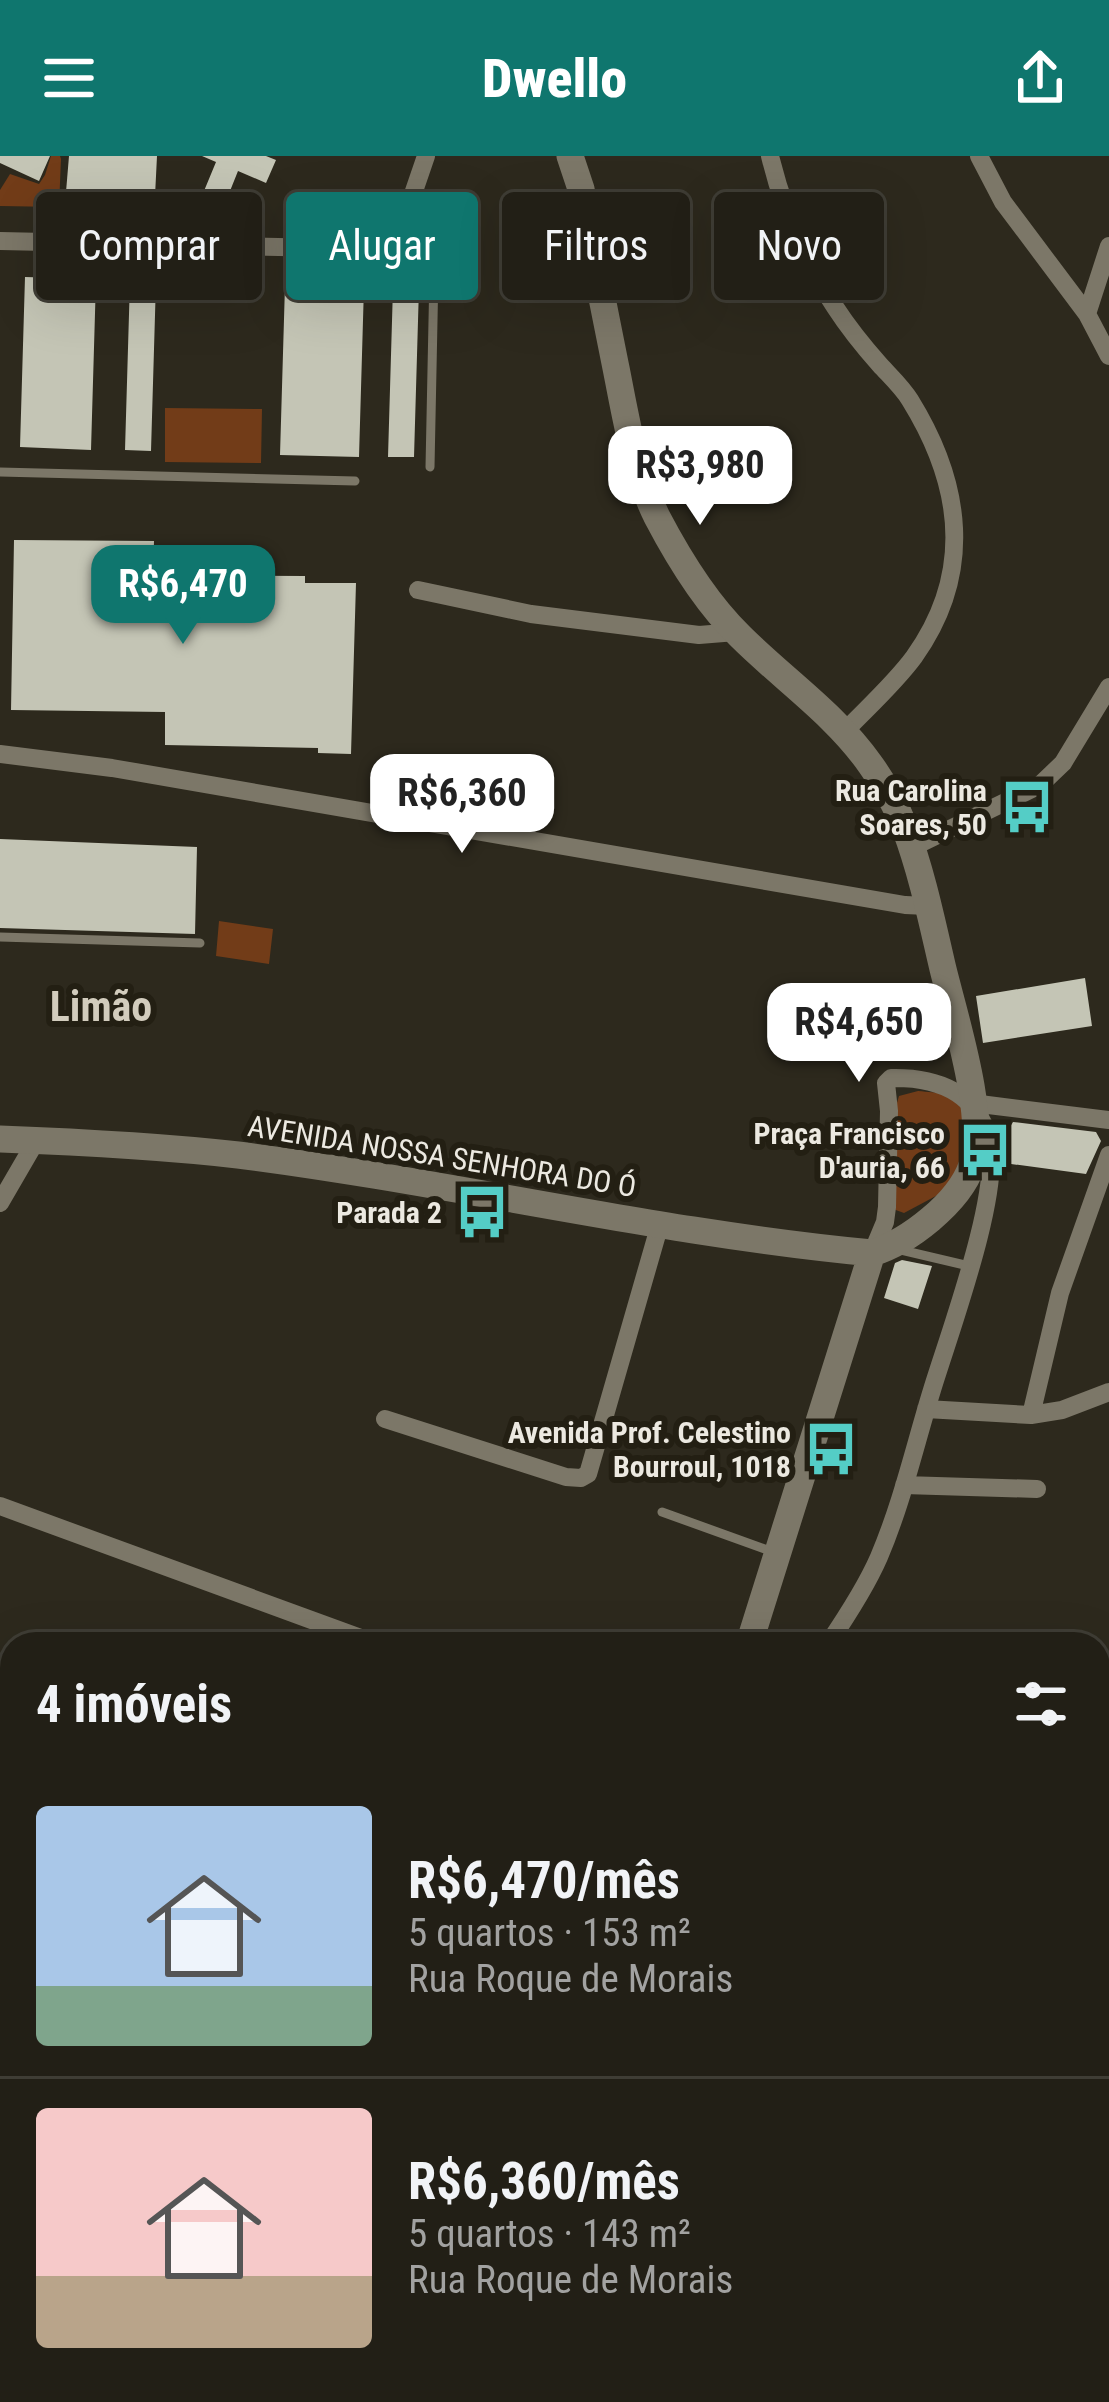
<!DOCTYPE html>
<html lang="pt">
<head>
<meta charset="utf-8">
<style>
  :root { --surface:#221f16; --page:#2e2c23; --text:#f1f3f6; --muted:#a2a2a1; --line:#3f3d35; --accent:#0f766e }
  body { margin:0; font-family:"Roboto Condensed",sans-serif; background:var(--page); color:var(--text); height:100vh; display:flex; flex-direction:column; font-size:45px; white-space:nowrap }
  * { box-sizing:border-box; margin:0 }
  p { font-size:39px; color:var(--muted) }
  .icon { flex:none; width:66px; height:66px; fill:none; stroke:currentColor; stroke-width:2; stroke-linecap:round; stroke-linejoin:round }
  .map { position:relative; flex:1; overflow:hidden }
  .drawer { position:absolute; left:0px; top:1476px; width:1110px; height:771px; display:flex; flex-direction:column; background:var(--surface); border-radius:36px 36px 0 0; box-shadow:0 12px 48px #0002,0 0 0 3px var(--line) }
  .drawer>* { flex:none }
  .hud { position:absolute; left:36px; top:36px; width:1038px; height:108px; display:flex; gap:24px }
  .price { position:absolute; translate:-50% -102px; padding:0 27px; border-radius:24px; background:#fff; color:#222; font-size:39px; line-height:78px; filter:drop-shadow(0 3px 6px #0008) }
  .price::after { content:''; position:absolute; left:50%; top:72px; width:36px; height:27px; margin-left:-18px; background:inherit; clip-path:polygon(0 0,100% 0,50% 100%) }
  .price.on { background:var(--accent); color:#fff }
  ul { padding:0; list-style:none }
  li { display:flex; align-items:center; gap:36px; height:300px; padding:0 36px }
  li+li { border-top:3px solid var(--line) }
  li span { display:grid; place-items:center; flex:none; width:336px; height:240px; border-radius:12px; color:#555 }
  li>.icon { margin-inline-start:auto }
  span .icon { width:144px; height:144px; fill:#fffc; stroke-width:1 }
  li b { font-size:51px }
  h2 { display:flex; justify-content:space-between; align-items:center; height:144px; padding:0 36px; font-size:51px }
  .tag { padding:0 42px; border-radius:12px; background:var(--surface); box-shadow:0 12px 48px #0002,0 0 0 3px var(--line); font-size:42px; line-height:108px }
  .tag.on { background:var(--accent); color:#fff }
  header { display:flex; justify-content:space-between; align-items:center; height:156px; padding:0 36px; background:var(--accent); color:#fff; font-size:54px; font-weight:800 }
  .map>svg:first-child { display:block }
</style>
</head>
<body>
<header><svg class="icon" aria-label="menu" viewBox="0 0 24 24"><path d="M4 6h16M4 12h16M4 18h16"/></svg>Dwello<svg class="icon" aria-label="share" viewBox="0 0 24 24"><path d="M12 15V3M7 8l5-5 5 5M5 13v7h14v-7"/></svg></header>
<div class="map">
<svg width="1109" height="2246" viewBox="0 0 1109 2246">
  <rect width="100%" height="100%" fill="#2d291d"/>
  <!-- green -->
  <path fill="#723c18" d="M51,0H60L61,3L59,51L0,50V34L10,18L39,28L45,19Z
    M165,252L262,253L261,307L165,306Z
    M219,765L273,773L269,808L216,800Z
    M918,935C960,939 959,935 972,975L949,1033L904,1057L893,1053L894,957L899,940Z"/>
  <!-- building -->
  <path fill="#c4c5b5" d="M0,0H50L39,25L0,7Z
    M69,0H157L155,40L66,36Z
    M202,0H266L276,4L266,27L238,15L226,45L204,35L216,6Z
    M25,121L96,123L91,294L20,291Z
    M130,124L156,125L151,295L125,294Z
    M285,129L364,130L359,301L280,299Z
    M393,131H419L414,301H388Z
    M14,384L154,385L153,419L305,420V427H356L351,598L318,597V592L165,589V556L11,554Z
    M0,683L197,691L195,778L0,772Z
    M1085,822L1092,870L983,887L976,840Z
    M1013,966L1096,976L1101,985L1086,1018L1004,1007L1003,983Z
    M902,1104L932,1110L918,1153L884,1142L895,1107Z"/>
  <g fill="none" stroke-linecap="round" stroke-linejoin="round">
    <!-- lane -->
    <path stroke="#7c7768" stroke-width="9" d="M398,80C423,89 430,88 434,116L430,311
      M0,316L355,325
      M0,781L200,787
      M901,1094L969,1110
      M662,1356L773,1396
      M319,1488L328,1469
      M1098,2171L1109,2173"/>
    <!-- street -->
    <path stroke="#7c7768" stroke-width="18" d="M770,0C783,53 805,106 835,151C848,171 864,191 880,209C890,220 902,231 910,244C962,328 974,417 914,501C894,528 868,551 845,575
      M979,0L1003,46L1087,158
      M0,85L376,93L391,89L401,73L426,0
      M1109,90L1087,158L1109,200
      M418,434L531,458L699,479L736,476
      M0,598L112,612L905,749L928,750
      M911,692L1040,629L1063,607L1109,531
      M972,947L1109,964
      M0,1047L36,985
      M926,1253L1031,1259L1062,1254L1109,1236
      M1031,1259L1060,1137L1109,999
      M385,1263L566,1321L581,1322L588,1318L660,1068
      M904,1329L1037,1333
      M0,1350L377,1488
      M828,1488C847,1460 866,1431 879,1401C902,1347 915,1289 932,1234C949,1178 1002,1036 989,984C977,936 937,921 891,922L886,927L889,955L887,1051L885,1066L872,1097
      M1,2246L12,2232"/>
    <!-- secondary -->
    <path stroke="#7c7768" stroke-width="27" d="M0,983C79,986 159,990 238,999C450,1026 659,1077 872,1097C908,1086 959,1047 972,1009C987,962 955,862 943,813C932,766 922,717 905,672C896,650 884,627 870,608C835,558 783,523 740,480C706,447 679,403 657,361C634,315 626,262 616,212C604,152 592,93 581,33L570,0
      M749,1488L872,1097
      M1098,1536H1109
      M1098,2036L1109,2038
      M530,2246L532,2235"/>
  </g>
  <!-- icons -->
  <defs>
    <symbol id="bus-bare" viewBox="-9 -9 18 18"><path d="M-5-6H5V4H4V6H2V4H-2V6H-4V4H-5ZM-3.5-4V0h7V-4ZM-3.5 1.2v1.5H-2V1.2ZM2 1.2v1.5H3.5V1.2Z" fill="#54cdc6" stroke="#231f13" stroke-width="2.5" paint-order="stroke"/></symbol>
  </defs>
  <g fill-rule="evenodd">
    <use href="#bus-bare" x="989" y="613" width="76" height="76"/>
    <use href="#bus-bare" x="947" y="956" width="76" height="76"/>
    <use href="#bus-bare" x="444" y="1018" width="76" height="76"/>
    <use href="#bus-bare" x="793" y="1255" width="76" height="76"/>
  </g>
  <g text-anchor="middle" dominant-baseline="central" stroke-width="12" stroke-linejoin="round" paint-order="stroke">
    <!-- poi labels -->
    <g font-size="30" font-weight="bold" fill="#ece9e1" stroke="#231f13" text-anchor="end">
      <text x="987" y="634">Rua Carolina<tspan x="987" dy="34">Soares, 50</tspan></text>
      <text x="945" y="977">Praça Francisco<tspan x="945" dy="34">D'auria, 66</tspan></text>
      <text x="442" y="1056">Parada 2</text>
      <text x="791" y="1276">Avenida Prof. Celestino<tspan x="791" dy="34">Bourroul, 1018</tspan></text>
    </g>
    <!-- street labels -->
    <g font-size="30" fill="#ece9e1" stroke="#231f13">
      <text transform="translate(442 1000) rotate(9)">AVENIDA NOSSA SENHORA DO Ó</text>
    </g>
    <!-- district labels -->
    <g font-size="42" font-weight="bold" fill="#d2ccbd" stroke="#231f13">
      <text x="101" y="850">Limão</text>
    </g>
  </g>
</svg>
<b class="price" style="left:700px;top:372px">R$3,980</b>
<b class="price on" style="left:183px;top:491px">R$6,470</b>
<b class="price" style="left:462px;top:700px">R$6,360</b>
<b class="price" style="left:859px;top:929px">R$4,650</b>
<div class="hud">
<a class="tag">Comprar</a>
<a class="tag on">Alugar</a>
<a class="tag">Filtros</a>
<a class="tag">Novo</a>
</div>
<section class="drawer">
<h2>4 imóveis<svg class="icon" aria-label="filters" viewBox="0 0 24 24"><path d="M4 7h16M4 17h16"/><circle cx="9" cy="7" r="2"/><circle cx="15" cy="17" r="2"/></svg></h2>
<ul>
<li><span style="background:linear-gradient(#a9c7e8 75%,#7fa58c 0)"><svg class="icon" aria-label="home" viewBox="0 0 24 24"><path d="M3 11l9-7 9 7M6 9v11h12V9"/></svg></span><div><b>R$6,470/mês</b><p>5 quartos · 153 m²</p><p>Rua Roque de Morais</p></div></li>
<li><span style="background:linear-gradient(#f6c9c9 70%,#b9a48a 0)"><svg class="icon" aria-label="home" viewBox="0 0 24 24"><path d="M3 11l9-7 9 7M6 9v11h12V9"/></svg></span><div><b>R$6,360/mês</b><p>5 quartos · 143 m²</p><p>Rua Roque de Morais</p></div></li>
</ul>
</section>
</div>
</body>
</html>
